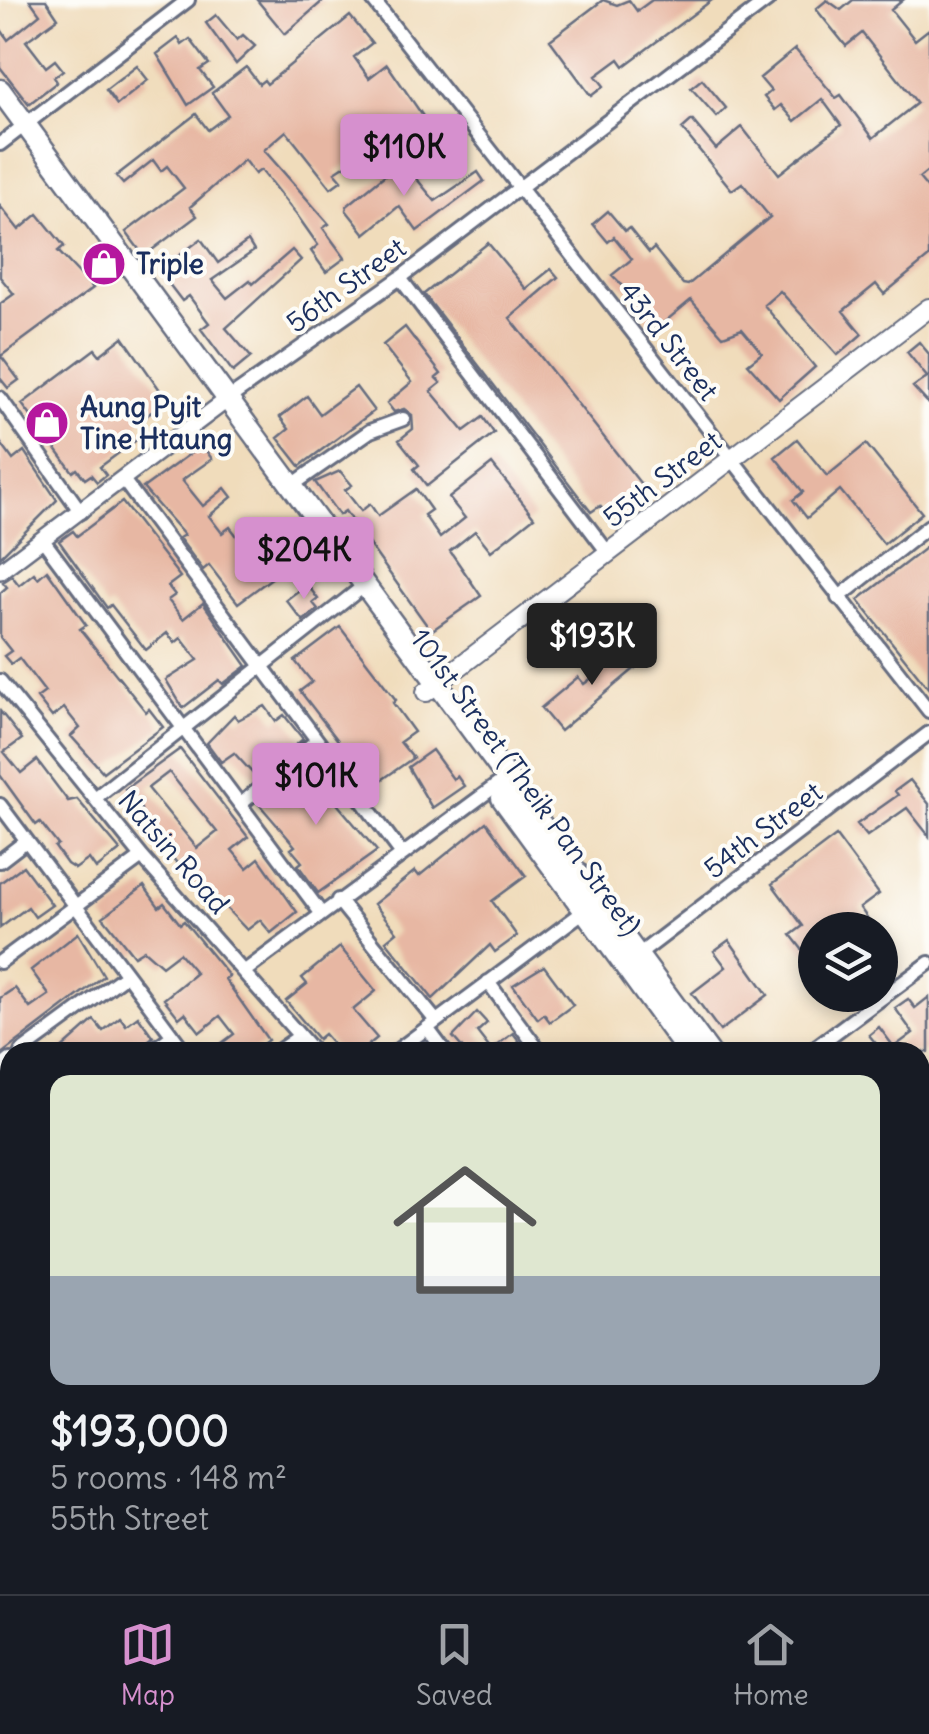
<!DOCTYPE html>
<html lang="en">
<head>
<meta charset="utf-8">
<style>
  :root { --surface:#171b24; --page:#242831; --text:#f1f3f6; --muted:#9ea1a6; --line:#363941; --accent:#d690ce }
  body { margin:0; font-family:Delius,sans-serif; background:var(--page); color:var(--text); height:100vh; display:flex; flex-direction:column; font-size:38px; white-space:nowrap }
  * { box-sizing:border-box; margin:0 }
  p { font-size:32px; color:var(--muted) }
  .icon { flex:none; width:55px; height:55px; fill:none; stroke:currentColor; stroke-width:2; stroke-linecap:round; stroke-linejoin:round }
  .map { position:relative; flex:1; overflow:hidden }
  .details { position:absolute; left:0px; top:1042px; width:930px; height:552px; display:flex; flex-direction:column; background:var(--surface); border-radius:30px 30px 0 0; box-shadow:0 5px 15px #0003 }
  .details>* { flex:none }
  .fabs { position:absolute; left:798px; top:912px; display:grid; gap:20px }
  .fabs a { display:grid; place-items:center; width:100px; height:100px; border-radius:50%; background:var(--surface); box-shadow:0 5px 15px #0003; font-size:50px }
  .price { position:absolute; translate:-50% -85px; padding:0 22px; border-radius:10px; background:var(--accent); color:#111; font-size:32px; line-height:65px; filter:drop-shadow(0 2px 5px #0008) }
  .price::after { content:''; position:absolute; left:50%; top:60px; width:30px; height:22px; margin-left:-15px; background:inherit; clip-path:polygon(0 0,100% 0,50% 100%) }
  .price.active { background:#222; color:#fff }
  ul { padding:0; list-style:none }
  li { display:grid; align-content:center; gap:20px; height:530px; padding:0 50px }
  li+li { border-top:2px solid var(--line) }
  li span { display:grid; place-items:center; height:310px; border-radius:20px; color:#555 }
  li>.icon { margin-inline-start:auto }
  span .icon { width:180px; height:180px; fill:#fffc; stroke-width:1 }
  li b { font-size:42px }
  .tab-bar { display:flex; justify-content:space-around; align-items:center; height:140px; border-top:2px solid var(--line); background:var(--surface); font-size:28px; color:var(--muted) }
  .tab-bar a { display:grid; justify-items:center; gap:5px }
  .tab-bar .active { color:var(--accent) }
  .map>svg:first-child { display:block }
</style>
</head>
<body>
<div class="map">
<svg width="929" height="1594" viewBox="0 0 929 1594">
  <rect width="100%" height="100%" fill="#fdfcf7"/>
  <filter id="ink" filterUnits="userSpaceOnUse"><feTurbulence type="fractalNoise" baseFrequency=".01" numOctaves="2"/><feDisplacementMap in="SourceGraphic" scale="20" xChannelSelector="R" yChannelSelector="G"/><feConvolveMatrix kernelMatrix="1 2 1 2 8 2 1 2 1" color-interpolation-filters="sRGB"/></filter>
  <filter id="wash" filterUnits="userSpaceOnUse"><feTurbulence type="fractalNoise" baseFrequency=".0048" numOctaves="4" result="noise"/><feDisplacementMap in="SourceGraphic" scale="40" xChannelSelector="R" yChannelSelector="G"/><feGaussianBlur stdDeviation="2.25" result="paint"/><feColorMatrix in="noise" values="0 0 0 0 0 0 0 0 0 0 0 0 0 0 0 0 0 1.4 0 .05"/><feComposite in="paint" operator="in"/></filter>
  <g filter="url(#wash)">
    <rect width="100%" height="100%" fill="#f0dcbb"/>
    <g id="blocks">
      <!-- building -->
      <path fill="#e7b7a3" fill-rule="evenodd" d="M30,0H46L58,18L26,41L46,67L55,60L63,70L54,77L57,82L29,104L0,67V28L8,40L40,14Z
        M257,0H324L285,34Z
        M603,0L617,5L629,0L637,11L652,0H712L624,66L619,59L596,76L604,86L591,96L550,40Z
        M827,0L841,10L853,0H903L891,10L915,40L929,29V170L919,178L929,190V257L884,294L876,284L843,311L862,334L838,355L780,291L764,305L815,367L779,399L748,364L762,353L742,329L723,336L691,300L655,330L645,317L650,313L612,275L632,259L614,237L608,242L593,224L608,211L625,231L629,228L649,253L654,248L683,284L688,285L770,217L742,183L732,190L682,129L692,120L716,149L742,127L779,174L841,125L822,99L795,121L781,105L775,110L764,97L771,91L760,78L795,49L836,98L841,95L873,138L917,103L862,33L846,46L816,9Z
        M216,15L237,40L243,35L255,46L236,64L206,23Z
        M350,16L372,43L354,57L369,78L387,64L438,138L414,155L397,132L335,172L342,180L331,188L286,131L264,150L329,224L323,228L345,258L326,272L311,251L318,245L299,218L261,170L255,174L244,160L190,207L197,216L144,256L126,232L184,188L167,166L161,171L153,160L123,184L116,176L196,114L208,130L228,115L212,93L246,67L259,84L264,80L267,84Z
        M178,38L182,45L190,39L209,64L200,70L213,87L188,105L157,54Z
        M137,66L148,80L117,105L106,90Z
        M702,79L726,108L717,117L691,88Z
        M402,161L435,201L478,172L484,181L417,231L399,206L365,234L346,210L347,206Z
        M0,206L19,230L38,214L64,246L58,251L93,288L1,356L19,380L8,388L0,378V304L14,294L0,277Z
        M201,239L218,263L248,241L254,251L212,280L227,298L250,280L253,284L292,250L301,260L226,328L251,357L233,372L201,329L209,323L189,296L182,301L159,271Z
        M488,243L526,289L551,269L558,277L510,318L644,488L608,516L600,506L591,512L424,294Z
        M405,327L441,374L436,378L441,383L431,391L464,431L483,417L494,433L427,486L414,469L419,465L399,440L413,429L412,415L404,409L394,412L387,403L412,382L383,345Z
        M123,337L167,400L137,423L143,435L100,467L106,475L97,482L91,475L85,479L77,469L73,472L22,404L95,349L100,355Z
        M919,342L929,354V404L913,387L927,377L907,352Z
        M356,387L374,411L300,466L278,438L289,429L280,417L307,396L320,414Z
        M797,439L827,476L866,444L922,513L884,544L840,490L807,518L793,500L803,492L775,457Z
        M0,442L13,460L24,451L57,500L0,557Z
        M202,445L212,459L182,480L203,506L225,488L232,497L209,516L222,533L230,527L240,540L258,527L288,566L238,603L209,565L203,570L179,538L184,535L143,488Z
        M492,464L534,517L491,551L475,531L450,551L481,596L431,631L345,511L339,515L315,482L340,471L352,485L345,490L361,511L370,504L378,516L416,489L431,510L424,515L440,538L465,518L449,498Z
        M122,502L180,577L168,586L175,595L168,600L183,619L203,603L247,666L223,684L219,680L183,708L166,680L198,660L181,638L175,643L167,633L146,650L111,605L107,608L59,541L73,531L77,536Z
        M929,545V689L858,600Z
        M47,570L86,625L80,629L146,712L149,709L163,727L103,772L71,736L80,728L64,708L52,717L37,698L45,692L19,658L11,664L4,656L11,651L0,637V593L7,587L3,582L12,576L19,585L34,573L38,578Z
        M307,584L318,599L313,603L318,609L303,621L286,600Z
        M340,627L396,700L393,703L414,732L400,742L413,758L373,786L300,691L312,682L295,661Z
        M641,641L652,654L560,731L541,708L578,677L584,684Z
        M265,706L276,721L284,715L303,739L257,778L234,753L221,762L207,743L234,715L238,720Z
        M0,711L22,739L4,752L21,773L37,760L68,801L77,799L120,850L96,869L89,859L75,869L67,864L55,847L58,845L40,822L36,825L0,775Z
        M180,749L248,837L232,850L247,868L259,858L297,912L271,933L260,920L247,930L205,886L199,890L136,813L141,809L125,789ZM169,772L217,832L197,848L148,788Z
        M432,750L453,779L457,776L464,786L432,808L408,767Z
        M311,758L318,768L311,773L377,851L318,893L298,865L302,862L291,849L295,846L258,803Z
        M910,780L929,804V836L907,808L867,836L857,824L898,795L895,791Z
        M486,822L526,876L492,901L517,936L495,952L490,945L433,999L386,941L397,932L374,904L415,871L419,876Z
        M836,836L879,894L860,908L876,930H815V945L805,953L791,935L803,926L772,884Z
        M23,866L52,905L35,917L28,907L0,928V883Z
        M144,886L159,907L164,903L180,924L184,921L229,976L225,979L268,1040L256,1049L210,1052L234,1034L220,1016L200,1032L185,1013L179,1018L164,999L196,973L179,953L162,966L144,950L134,956L103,917Z
        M78,933L104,976L0,1055V998L15,988L30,1008L49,995L31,970Z
        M729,940L768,995L720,1031L692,993L726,967L714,951Z
        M340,947L376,991L353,1010L377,1038L360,1052H340L324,1034L318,1039L286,1001L307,984L302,978Z
        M544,966L573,1005L550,1022L544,1014L538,1019L513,985Z
        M929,997V1052H883L869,1035L879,1027L894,1047L913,1033L895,1008L908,999L915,1008Z
        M477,1012L487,1023L477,1032L491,1050L513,1033L523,1046L515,1052H466L453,1037Z
        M138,1016L153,1037L133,1052H58L94,1020L103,1031L120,1017L126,1025Z"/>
    </g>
  </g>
  <g filter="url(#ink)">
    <use href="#blocks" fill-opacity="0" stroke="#666c7f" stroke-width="2.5"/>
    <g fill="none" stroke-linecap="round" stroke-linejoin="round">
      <defs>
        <path id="minor" d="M373,0L929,711
          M0,144L188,0
          M400,278L609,554
          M0,398L81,512
          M228,399L400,278L768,0
          M124,481L402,854
          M291,486L370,431L403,419
          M43,540L321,913
          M838,598L929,526
          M0,681L142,857L314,1052
          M95,798L365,585
          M241,804L317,740
          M0,805L185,1052
          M0,861L26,841
          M338,900L436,1021
          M633,959L929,733
          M0,962L142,857
          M245,971L505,779
          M488,982L540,1052
          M427,1028L445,1052
          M21,1052L126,975
          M150,1052L172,1036
          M277,1052L300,1036
          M395,1052L587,909
          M809,1052L929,963
          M0,1068L10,1060
          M0,1163L10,1156
          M920,1170L929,1164
          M0,1190L10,1203
          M0,1261L10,1253
          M0,1359L10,1351
          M0,1462L10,1454
          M920,1525L929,1518
          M0,1537L10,1550
          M0,1563L10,1556
          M37,1585L44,1594
          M585,1585L591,1594
          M773,1585L781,1594
          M87,1594L99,1585
          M216,1594L228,1585
          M348,1594L360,1585
          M486,1594L496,1585
          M539,1594L547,1585
          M731,1594L743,1585
          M839,1594L849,1585"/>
        <path id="tertiary" d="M0,571L228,399"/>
        <path id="secondary" d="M426,692L929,308"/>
        <path id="primary" d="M0,90L709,1052
          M502,798L688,1052
          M920,1341L929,1353
          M920,1367L929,1379"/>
      </defs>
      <!-- minor casing -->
      <use href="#minor" stroke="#666c7f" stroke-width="18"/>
      <!-- tertiary casing -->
      <use href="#tertiary" stroke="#666c7f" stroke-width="20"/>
      <!-- secondary casing -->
      <use href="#secondary" stroke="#666c7f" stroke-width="22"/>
      <!-- primary casing -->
      <use href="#primary" stroke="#666c7f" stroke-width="25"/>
      <!-- minor -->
      <use href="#minor" stroke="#fff" stroke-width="12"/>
      <!-- tertiary -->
      <use href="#tertiary" stroke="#fff" stroke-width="15"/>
      <!-- secondary -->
      <use href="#secondary" stroke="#fff" stroke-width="18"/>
      <!-- primary -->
      <use href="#primary" stroke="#fff" stroke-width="20"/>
    </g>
  </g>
  <!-- icons -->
  <defs>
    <symbol id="shop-disc" viewBox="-11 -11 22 22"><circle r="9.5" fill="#b5179e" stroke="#fdfcf7"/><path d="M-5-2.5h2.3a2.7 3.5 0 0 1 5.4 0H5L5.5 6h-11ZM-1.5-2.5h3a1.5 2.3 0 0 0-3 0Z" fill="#fff"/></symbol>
  </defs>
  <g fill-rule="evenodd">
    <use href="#shop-disc" x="79" y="239" width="50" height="50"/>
    <use href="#shop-disc" x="22" y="398" width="50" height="50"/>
  </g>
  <g text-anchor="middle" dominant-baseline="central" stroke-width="8" stroke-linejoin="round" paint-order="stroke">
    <!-- poi labels -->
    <g font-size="28" font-weight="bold" fill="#1b2f5e" stroke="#fdfcf7" text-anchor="start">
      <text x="136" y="264">Triple</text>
      <text x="80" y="407">Aung Pyit<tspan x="80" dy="32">Tine Htaung</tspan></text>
    </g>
    <!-- street labels -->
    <g font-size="28" fill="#1b2f5e" stroke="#fdfcf7">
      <text transform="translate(346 285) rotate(-36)">56th Street</text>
      <text transform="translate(669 341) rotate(52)">43rd Street</text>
      <text transform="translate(662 479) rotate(-37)">55th Street</text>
      <text transform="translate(526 782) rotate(54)">101st Street (Theik Pan Street)</text>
      <text transform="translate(763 830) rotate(-37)">54th Street</text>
      <text transform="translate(174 852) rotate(49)">Natsin Road</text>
    </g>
  </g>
</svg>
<div class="fabs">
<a><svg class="icon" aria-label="layers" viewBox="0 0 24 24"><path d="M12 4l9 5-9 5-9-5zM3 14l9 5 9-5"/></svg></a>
</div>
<b class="price" style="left:404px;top:199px">$110K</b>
<b class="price" style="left:304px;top:602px">$204K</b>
<b class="price active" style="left:592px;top:688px">$193K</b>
<b class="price" style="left:316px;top:828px">$101K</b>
<section class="details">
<ul>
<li><span style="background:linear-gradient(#dfe7d0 65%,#9aa5b1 0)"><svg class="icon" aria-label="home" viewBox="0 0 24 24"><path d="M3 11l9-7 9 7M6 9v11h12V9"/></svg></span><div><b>$193,000</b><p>5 rooms · 148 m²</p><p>55th Street</p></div></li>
</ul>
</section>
</div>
<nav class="tab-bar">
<a class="active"><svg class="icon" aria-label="map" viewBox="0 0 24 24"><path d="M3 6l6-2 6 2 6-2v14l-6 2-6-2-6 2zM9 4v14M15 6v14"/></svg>Map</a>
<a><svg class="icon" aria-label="saved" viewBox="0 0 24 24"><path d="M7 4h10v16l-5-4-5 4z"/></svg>Saved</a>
<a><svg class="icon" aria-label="home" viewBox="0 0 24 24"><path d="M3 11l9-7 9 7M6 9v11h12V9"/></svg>Home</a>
</nav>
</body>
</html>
